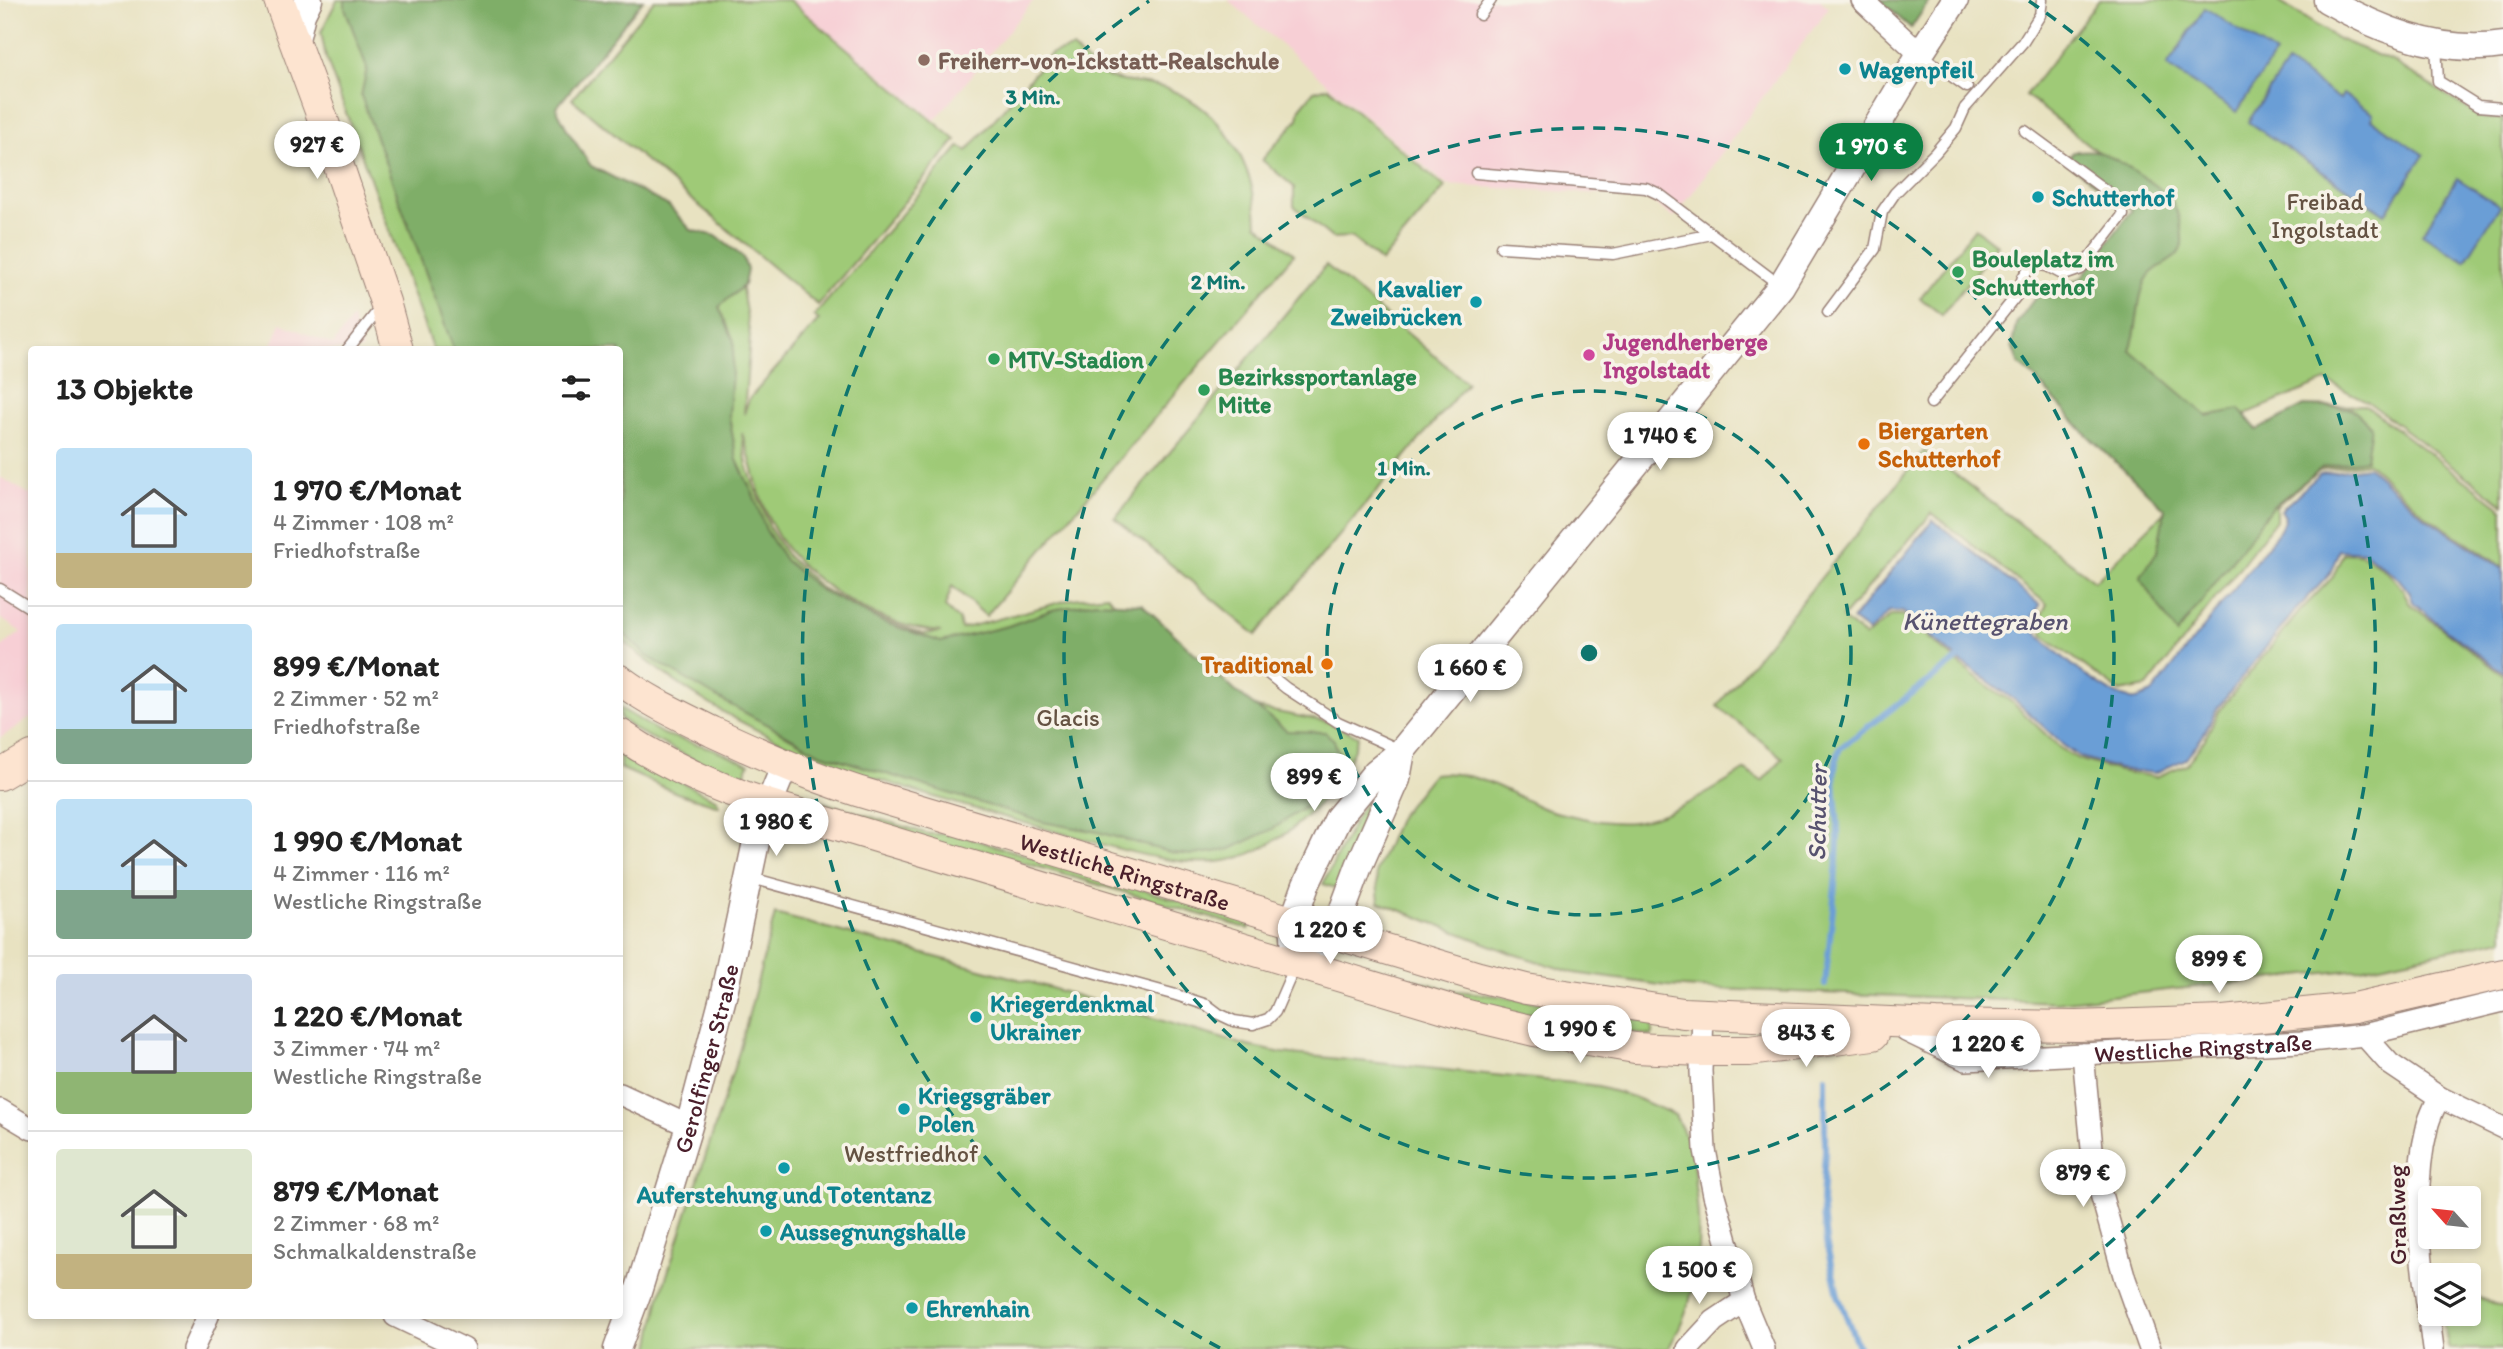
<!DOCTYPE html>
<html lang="de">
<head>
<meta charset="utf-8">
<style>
  :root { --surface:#fff; --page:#f6f6f6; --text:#222; --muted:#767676; --line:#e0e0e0; --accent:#0b8043 }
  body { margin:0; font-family:Itim,sans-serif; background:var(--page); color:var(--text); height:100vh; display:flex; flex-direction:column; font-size:26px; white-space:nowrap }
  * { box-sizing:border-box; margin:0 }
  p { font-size:23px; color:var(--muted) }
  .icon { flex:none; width:38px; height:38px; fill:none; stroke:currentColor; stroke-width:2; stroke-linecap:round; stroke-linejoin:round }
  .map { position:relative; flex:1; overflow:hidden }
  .panel { position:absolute; left:28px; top:346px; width:595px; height:973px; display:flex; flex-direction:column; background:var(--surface); border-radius:7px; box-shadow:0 4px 10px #0003 }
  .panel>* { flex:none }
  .needle { width:46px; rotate:297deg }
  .buttons { position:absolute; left:2418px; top:1186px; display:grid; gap:14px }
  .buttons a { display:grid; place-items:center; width:63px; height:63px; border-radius:7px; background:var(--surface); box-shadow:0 4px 10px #0003; font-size:35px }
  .price { position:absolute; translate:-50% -60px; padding:0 16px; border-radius:24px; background:#fff; color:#222; font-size:23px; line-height:46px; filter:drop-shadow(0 2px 4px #0008) }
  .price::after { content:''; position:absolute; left:50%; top:42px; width:21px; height:16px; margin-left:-10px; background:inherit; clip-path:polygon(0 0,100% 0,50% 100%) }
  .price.current { background:var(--accent); color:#fff }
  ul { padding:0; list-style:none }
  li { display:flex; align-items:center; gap:21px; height:175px; padding:0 28px }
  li+li { border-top:2px solid var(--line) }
  li span { display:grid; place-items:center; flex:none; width:196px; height:140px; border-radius:7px; color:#555 }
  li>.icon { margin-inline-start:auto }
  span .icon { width:84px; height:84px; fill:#fffc; stroke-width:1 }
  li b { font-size:30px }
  h2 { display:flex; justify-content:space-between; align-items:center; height:84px; padding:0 28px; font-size:30px }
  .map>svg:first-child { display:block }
</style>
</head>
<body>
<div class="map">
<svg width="2503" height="1349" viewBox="0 0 2503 1349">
  <rect width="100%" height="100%" fill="#f7f3e8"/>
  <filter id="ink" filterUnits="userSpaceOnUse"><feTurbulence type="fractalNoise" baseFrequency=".0143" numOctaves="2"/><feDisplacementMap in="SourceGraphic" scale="14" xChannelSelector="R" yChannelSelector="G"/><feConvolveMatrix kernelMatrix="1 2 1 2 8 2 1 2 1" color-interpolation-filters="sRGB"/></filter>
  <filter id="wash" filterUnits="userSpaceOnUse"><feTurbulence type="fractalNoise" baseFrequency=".00686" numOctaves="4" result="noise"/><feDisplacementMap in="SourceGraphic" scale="28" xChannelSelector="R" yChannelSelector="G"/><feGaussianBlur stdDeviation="1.57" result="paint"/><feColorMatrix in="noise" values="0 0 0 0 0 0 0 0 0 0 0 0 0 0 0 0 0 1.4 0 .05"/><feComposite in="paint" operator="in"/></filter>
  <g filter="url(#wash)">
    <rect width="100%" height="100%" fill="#e8e2c1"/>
    <!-- built -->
    <path fill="#f7cfd5" d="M791,0H1034L935,120Z
      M1228,0H1820L1829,7L1674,218L1650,200L1637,196L1447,185Z
      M352,318L362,350H270L281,323L333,345Z
      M0,477L31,495L32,717L0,738V648L21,632L0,618Z"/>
    <!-- green -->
    <path fill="#9fca77" stroke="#747451" stroke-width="2" fill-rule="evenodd" d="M337,0H589L543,121L600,179L669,216L737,259L750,336L744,414L749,399L819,320L814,316L960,146L967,151L1051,54L1072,48C1081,56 1099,74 1110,78C1128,84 1149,82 1168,89C1224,110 1255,166 1257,224L1294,254L986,616L952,586L945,607L959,620L961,629L1072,599L1107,595L1223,712L1256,708L1328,722L1358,736C1344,790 1284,848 1230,860C1179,871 1104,844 1054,831C895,786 746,751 620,638V350H433L326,58L321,32ZM742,433C753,464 758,499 774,529C799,578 873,621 926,630C931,631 937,631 941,632L923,634L884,620L821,588L788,557L770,529L747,466Z
      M654,0H789L956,140L818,305L572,99Z
      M2099,0H2276L2338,39L2394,62L2482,118L2503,119V504L2367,401L2326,381L2248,413L2205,456L2088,349L2158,200L2026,95Z
      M1328,87L1445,187L1381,262L1351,237L1332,238L1294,206V187L1262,160L1298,119L1300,108L1314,91Z
      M1975,228L1997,245L1942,315L1920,298Z
      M1326,265L1467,383L1256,635L1115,518Z
      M2365,405L2503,509V567L2427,516L2368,463L2319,470L2276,506V520L2147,687L2120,692L2044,636L2039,620L2047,604L1932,513L1842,618L1865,637L1892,615H1902L1975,677L2013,703L2060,748L2078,759L2118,771L2156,777L2187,764L2205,739L2218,712L2300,611L2333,577L2343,553C2350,554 2359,553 2365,556C2384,567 2402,584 2410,604L2503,675V939L2361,969L2057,1002L1715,989L1667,986L1574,973L1511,953L1379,902L1376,871L1399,817L1433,774C1471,769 1505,790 1538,806C1548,811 1559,813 1569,815C1589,820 1613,824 1633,822C1668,818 1716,789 1745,770L1762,781L1783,758L1717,706L1924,451L2095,581L2207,470L2258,430L2305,407Z
      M620,708L663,734L714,749L749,764L740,783L637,731L620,718Z
      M620,751L717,800L719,806L677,793L620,768Z
      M1387,773L1341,890L1323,884L1359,812Z
      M797,794L928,834H955L1251,922L1249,929L978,849L957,850L795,799Z
      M775,914L1044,986L1248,1046L1282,1053L1591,1085L1634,1097L1675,1115C1680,1126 1687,1137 1691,1149C1694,1161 1694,1175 1695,1187C1703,1246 1699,1297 1668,1349H650L659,1300L739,1052Z
      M1365,965L1451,990L1506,997L1653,1022L1652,1036L1502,1011L1363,970Z
      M2469,1294L2503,1307V1349H2449L2441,1314H2469Z"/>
    <!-- forest -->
    <path fill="#7fae68" stroke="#64664a" stroke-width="2" d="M345,0H643L556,108L568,131L591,166L669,206L691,230L716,236L743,257L747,270L744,285L719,307L734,341L729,416L737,460L753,494L766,530L785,560L820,590L885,623L941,642L1008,626L1052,610L1095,602L1142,604L1235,691L1287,731L1325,732L1334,740L1338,752L1336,771L1308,805L1273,829L1228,850L1193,855L1172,853L1098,832L1042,822L819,753L716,697L647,656L620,630V350H454L361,96L367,68L345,8Z
      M1879,0H1930L1911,28Z
      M2074,151C2081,151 2089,150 2095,151C2110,153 2165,189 2172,201C2178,211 2183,232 2182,244C2179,263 2157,263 2148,277C2135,299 2140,326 2130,350L2207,416L2240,409L2257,430L2304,406L2351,408L2371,426L2366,460L2323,467L2272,507L2177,634L2140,577L2157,552L2165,509L2083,431L2034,377L2019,365L2012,346L2016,324L2037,295L2081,278L2132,210L2065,161Z"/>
    <!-- water -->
    <path fill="#6a9ed6" stroke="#5a5e80" stroke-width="2" d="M2205,8L2275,54L2237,112L2167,66Z
      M2287,63L2340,99L2343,94L2373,114L2371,119L2424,155L2385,214L2248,122Z
      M2457,178L2500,206L2465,261L2422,234Z
      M2368,467L2425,517L2503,569V672L2446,630L2413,602L2410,593L2398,578L2365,552L2339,550L2330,574L2295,611L2216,710L2204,734L2186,759L2155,773L2118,769L2080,757L2063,745L2016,701L1957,659L1903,612L1890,611L1868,632L1852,620L1933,520L2040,605L2033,616L2032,628C2050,647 2111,703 2136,699C2141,698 2147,695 2152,693L2280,530L2285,517L2281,510L2320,474Z"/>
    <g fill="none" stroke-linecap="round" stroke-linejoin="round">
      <!-- stream -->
      <path stroke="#6a9ed6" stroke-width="6" d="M1825,985C1830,937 1836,888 1838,839C1839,807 1828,778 1840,748L1963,655
        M1825,1077V1151L1822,1201L1826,1242L1838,1295L1859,1349"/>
    </g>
  </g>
  <g filter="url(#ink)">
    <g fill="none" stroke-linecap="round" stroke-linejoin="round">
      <defs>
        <path id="service" d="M1480,15L1491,0
          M2040,15L2042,0
          M2436,44L2438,81L2478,106L2503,108
          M1920,54L1967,87
          M1476,173L1646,188L1659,194L1781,286
          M1501,247L1613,254L1712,234
          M1828,312L1875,249L1882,212L1895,193L1935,153L1956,128L1965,108
          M347,350L381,307
          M1931,403L2017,295L2023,277L2032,264L2047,266L2064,275L2081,269L2123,215L2120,201L2025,131
          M0,589L32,609
          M1261,668L1286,688L1338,722L1400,750
          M748,877L1176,995L1207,1005L1219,1014L1234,1021L1253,1024L1268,1019L1275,1012L1295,966"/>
        <g id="minor">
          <path d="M1862,0L1920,54"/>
          <path d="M1703,1014L1701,1071L1705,1150L1714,1195L1744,1301L1764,1349"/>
          <path id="s1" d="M1906,1031L1966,1060L2083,1054L2301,1042L2364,1035L2503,1001"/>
          <path d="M2364,1035L2390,1064L2439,1097C2435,1107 2429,1117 2427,1128C2409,1200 2424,1276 2433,1349"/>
          <path d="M2083,1054L2094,1169L2125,1279L2150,1349"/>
          <path d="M620,1094L689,1126"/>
          <path d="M2439,1097L2503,1128"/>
          <path d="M0,1110L32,1129"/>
          <path d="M395,1316L464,1349"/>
          <path d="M193,1349L208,1316"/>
          <path d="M1688,1349L1714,1321L1744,1301"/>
        </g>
        <g id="tertiary">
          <path d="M2327,0C2379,30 2442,55 2503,45"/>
          <path d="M295,44L302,14L309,0"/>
          <path d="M1402,751L1397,779L1359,866L1334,933L1296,963L1293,921L1306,885L1338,818L1376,772L1402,751L1781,286L1920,54L1955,0"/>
          <path id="s2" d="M617,1349L638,1292L689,1126L723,997L759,828L785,765"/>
        </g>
        <g id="secondary">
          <path d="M279,0L320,111L385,302L398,350"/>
          <path id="s3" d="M620,680C648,701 681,716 713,732C761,754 807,775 857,791L1479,977L1526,989L1683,1013L1936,1024L2077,1026L2223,1021L2354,1008L2503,974"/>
          <path d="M620,734C665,765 715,787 767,804L1468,1015L1534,1031L1635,1048L1701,1051H1749L1873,1035"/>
          <path d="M0,775L32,756"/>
        </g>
      </defs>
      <!-- service casing -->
      <use href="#service" stroke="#998076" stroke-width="13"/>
      <!-- minor casing -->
      <use href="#minor" stroke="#998076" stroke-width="24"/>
      <!-- tertiary casing -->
      <use href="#tertiary" stroke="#998076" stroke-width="29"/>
      <!-- secondary casing -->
      <use href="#secondary" stroke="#998076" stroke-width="32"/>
      <!-- service -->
      <use href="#service" stroke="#fff" stroke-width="10"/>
      <!-- minor -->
      <use href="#minor" stroke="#fff" stroke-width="21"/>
      <!-- tertiary -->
      <use href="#tertiary" stroke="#fff" stroke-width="26"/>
      <!-- secondary -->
      <use href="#secondary" stroke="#fde4d0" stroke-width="30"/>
      <defs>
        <path id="service-bridge" d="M1965,108L2023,42L2040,15"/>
      </defs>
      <!-- service-bridge casing -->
      <use href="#service-bridge" stroke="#998076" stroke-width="13" stroke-linecap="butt"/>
      <!-- service-bridge -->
      <use href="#service-bridge" stroke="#fff" stroke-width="10"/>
    </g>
  </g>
  <!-- distance rings -->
  <g fill="none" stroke="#0f766e" stroke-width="3.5" stroke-dasharray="12 9">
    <circle cx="1589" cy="653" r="262"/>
    <circle cx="1589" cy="653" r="525"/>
    <path d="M1220 1348A787 787 0 0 1 1149 1M2029 1A787 787 0 0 1 1958 1348"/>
  </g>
  <!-- markers -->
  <circle fill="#8d6e63" stroke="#f7f3e8" stroke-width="2.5" cx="924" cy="60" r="7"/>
  <g fill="#0f9aa8" stroke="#f7f3e8" stroke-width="2.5">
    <circle cx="1845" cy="69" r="7"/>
    <circle cx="2038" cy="197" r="7"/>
    <circle cx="1476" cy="302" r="7"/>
    <circle cx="976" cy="1017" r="7"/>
    <circle cx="904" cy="1109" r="7"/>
    <circle cx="784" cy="1168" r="7"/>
    <circle cx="766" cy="1231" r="7"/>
    <circle cx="912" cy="1308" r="7"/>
  </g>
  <g fill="#2e9e5b" stroke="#f7f3e8" stroke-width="2.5">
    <circle cx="1958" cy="272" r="7"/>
    <circle cx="994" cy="359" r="7"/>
    <circle cx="1204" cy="390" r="7"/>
  </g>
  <circle fill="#d1479c" stroke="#f7f3e8" stroke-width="2.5" cx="1589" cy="355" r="7"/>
  <g fill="#e8710a" stroke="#f7f3e8" stroke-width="2.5">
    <circle cx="1864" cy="444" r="7"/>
    <circle cx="1327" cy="664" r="7"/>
  </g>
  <g text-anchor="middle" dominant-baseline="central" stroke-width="7" stroke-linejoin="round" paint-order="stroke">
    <!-- education labels -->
    <g font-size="24" font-weight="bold" fill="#785e54" stroke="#f7f3e8" text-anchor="start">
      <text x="938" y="60">Freiherr-von-Ickstatt-Realschule</text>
    </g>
    <!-- culture labels -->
    <g font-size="24" font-weight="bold" fill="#0d838f" stroke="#f7f3e8" text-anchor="start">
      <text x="1859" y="69">Wagenpfeil</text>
      <text x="2052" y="197">Schutterhof</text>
      <text x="1462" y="288" text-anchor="end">Kavalier<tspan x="1462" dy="28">Zweibrücken</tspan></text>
      <text x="990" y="1003">Kriegerdenkmal<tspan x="990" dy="28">Ukrainer</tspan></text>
      <text x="918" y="1095">Kriegsgräber<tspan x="918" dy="28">Polen</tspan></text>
      <text x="784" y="1194" text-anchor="middle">Auferstehung und Totentanz</text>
      <text x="780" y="1231">Aussegnungshalle</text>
      <text x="926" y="1308">Ehrenhain</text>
    </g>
    <!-- park labels -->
    <g font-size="24" fill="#645242" stroke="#f7f3e8">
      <text x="2325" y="201">Freibad<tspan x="2325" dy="28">Ingolstadt</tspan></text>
      <text x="1068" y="717">Glacis</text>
      <text x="911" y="1153">Westfriedhof</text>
    </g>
    <!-- leisure labels -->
    <g font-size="24" font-weight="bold" fill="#27864d" stroke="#f7f3e8" text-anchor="start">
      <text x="1972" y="258">Bouleplatz im<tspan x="1972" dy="28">Schutterhof</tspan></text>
      <text x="1008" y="359">MTV-Stadion</text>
      <text x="1218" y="376">Bezirkssportanlage<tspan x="1218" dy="28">Mitte</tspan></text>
    </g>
    <!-- hotel labels -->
    <g font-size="24" font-weight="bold" fill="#b23c85" stroke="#f7f3e8" text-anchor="start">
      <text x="1603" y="341">Jugendherberge<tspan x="1603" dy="28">Ingolstadt</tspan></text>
    </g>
    <!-- food labels -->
    <g font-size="24" font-weight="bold" fill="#c56008" stroke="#f7f3e8" text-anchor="start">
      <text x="1878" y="430">Biergarten<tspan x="1878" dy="28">Schutterhof</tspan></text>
      <text x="1313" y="664" text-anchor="end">Traditional</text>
    </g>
    <!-- street labels -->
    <g font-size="24" fill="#4a1f2b" stroke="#f7f3e8">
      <text stroke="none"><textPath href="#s3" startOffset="542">Westliche Ringstraße</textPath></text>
      <text stroke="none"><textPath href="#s1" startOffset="304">Westliche Ringstraße</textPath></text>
      <text stroke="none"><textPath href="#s2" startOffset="304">Gerolfinger Straße</textPath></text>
      <text transform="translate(2397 1215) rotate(-91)">Graßlweg</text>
    </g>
    <!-- water labels -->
    <g font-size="26" font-style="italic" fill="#57526f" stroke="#f7f3e8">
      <text x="1985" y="621">Künettegraben</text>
      <text transform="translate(1817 813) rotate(-89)">Schutter</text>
    </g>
  </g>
  <circle cx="1589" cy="653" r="10" fill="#0f766e" stroke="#f7f3e8" stroke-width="3.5"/>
  <g font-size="21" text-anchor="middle" font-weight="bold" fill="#0f766e" stroke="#f7f3e8" stroke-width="7" stroke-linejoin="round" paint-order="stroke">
    <text x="1033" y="104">3 Min.</text>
    <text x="1218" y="289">2 Min.</text>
    <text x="1404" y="475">1 Min.</text>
  </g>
</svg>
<div class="buttons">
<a><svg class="needle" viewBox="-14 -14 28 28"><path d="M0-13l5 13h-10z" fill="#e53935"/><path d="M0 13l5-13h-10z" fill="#767676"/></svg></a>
<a><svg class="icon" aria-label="layers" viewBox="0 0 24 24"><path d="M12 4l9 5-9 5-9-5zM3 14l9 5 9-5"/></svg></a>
</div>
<b class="price" style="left:317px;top:181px">927 €</b>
<b class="price current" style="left:1871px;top:183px">1 970 €</b>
<b class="price" style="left:1660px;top:472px">1 740 €</b>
<b class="price" style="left:1470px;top:704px">1 660 €</b>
<b class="price" style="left:1314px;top:813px">899 €</b>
<b class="price" style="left:776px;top:858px">1 980 €</b>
<b class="price" style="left:1330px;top:966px">1 220 €</b>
<b class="price" style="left:2219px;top:995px">899 €</b>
<b class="price" style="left:1580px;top:1065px">1 990 €</b>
<b class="price" style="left:1806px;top:1069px">843 €</b>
<b class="price" style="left:1988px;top:1080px">1 220 €</b>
<b class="price" style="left:2083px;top:1209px">879 €</b>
<b class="price" style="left:1699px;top:1306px">1 500 €</b>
<section class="panel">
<h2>13 Objekte<svg class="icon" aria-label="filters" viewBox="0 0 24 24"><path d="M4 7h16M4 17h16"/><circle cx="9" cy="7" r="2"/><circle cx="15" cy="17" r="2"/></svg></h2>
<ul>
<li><span style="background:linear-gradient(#bfe0f5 75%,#c2b280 0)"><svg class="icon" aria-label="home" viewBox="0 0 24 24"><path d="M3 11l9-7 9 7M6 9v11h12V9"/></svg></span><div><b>1 970 €/Monat</b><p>4 Zimmer · 108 m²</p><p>Friedhofstraße</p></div></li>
<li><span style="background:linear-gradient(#bfe0f5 75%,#7fa58c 0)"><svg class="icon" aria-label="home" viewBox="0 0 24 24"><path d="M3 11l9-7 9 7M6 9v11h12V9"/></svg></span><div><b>899 €/Monat</b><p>2 Zimmer · 52 m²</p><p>Friedhofstraße</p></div></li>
<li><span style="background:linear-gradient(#bfe0f5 65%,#7fa58c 0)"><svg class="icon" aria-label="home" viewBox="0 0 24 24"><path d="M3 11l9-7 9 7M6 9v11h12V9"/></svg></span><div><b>1 990 €/Monat</b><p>4 Zimmer · 116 m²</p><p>Westliche Ringstraße</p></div></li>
<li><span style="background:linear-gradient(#c9d6e8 70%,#8fb573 0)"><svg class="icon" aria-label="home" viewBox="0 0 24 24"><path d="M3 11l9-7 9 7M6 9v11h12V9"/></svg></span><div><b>1 220 €/Monat</b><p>3 Zimmer · 74 m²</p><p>Westliche Ringstraße</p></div></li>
<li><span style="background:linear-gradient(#dfe7d0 75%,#c2b280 0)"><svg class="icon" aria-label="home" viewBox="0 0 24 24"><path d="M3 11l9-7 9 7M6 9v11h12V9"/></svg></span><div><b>879 €/Monat</b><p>2 Zimmer · 68 m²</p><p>Schmalkaldenstraße</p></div></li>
</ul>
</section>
</div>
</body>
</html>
